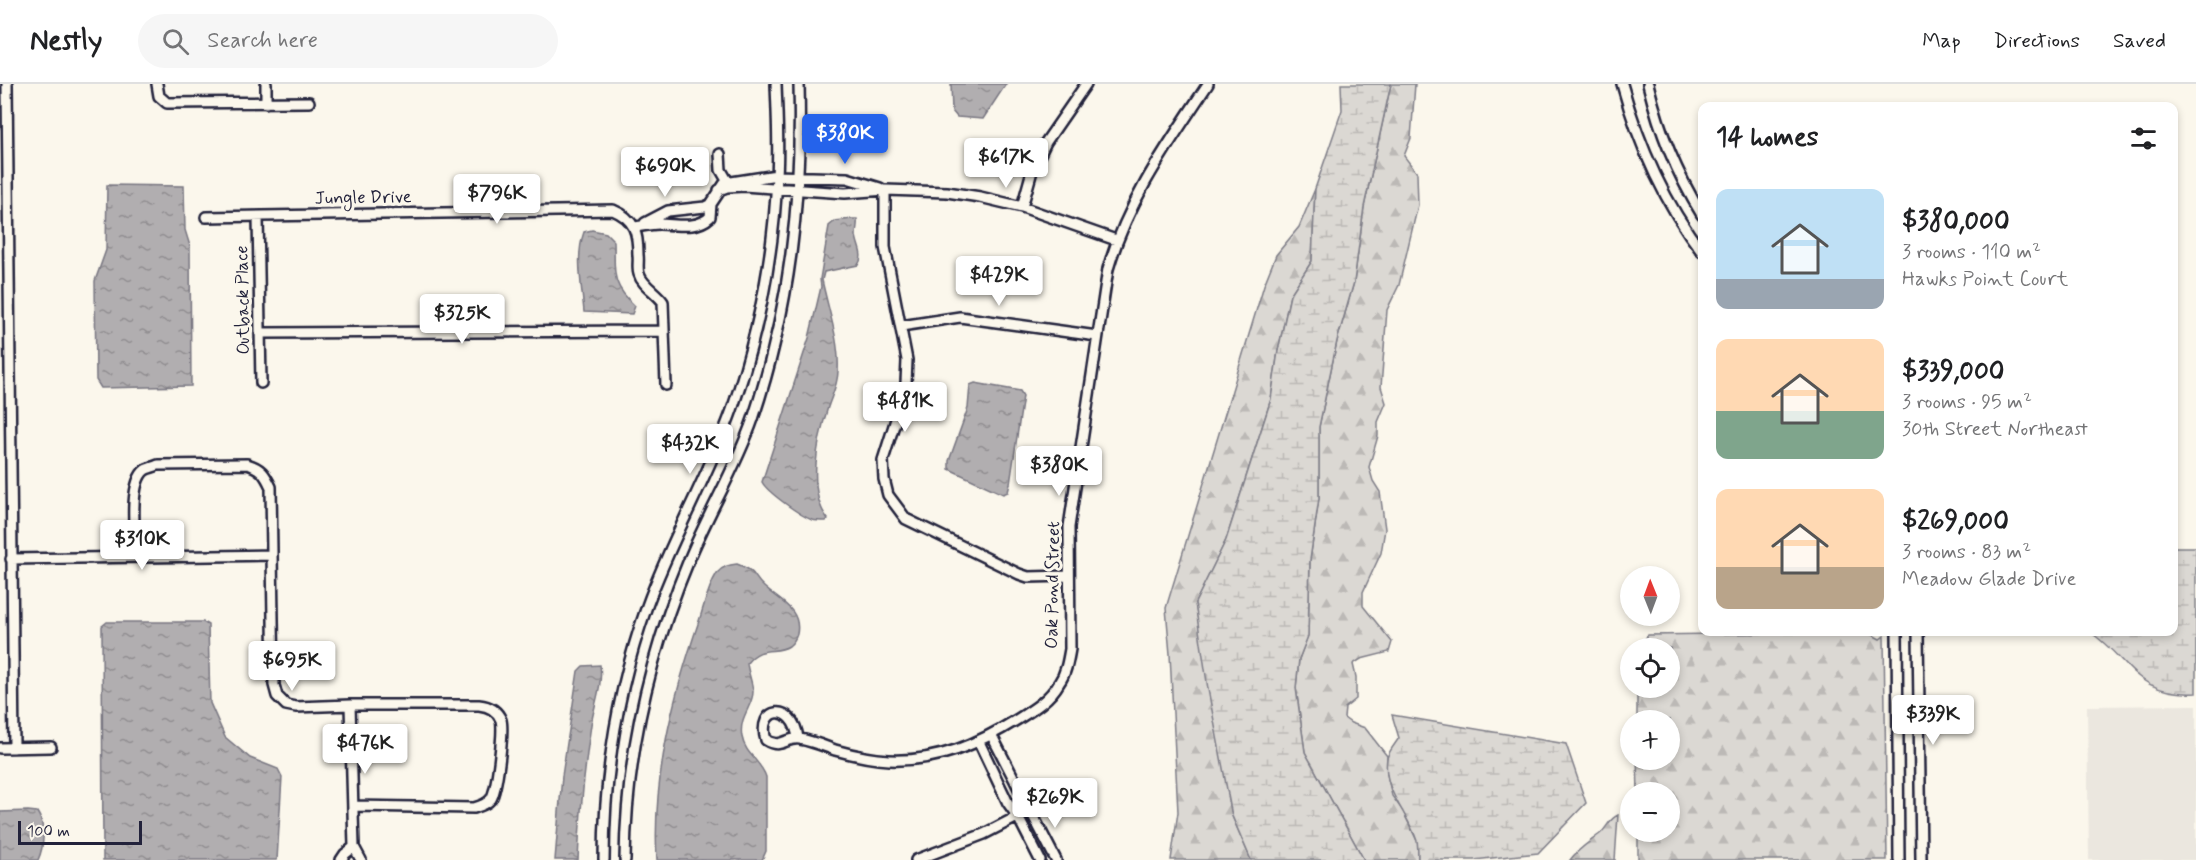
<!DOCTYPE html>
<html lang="en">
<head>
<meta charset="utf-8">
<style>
  :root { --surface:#fff; --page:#f6f6f6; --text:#202124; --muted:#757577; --line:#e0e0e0; --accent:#2563eb }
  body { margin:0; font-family:Mynerve,sans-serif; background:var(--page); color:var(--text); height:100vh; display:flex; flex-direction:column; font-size:22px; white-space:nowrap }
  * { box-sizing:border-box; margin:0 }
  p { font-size:20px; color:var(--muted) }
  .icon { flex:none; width:33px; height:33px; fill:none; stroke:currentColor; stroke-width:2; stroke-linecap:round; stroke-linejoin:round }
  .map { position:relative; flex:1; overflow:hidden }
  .side { position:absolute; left:1698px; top:18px; width:480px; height:534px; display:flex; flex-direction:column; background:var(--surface); border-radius:12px; box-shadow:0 3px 9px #0003 }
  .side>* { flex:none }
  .needle { width:39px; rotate:359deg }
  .controls { position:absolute; left:1620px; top:482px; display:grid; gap:12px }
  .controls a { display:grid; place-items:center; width:60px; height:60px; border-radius:50%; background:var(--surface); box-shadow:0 3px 9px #0003; font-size:30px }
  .scale { position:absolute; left:18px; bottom:15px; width:124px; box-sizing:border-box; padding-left:6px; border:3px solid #22223b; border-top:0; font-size:16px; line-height:21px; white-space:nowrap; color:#22223b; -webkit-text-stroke:4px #fbf7ec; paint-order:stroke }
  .price { position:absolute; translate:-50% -51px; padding:0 14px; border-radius:6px; background:#fff; color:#222; font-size:20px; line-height:39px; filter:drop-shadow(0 2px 3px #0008) }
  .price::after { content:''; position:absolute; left:50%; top:36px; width:18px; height:14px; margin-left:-9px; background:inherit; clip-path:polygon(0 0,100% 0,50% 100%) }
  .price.active { background:var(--accent); color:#fff }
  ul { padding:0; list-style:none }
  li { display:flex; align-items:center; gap:18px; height:150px; padding:0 18px }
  li span { display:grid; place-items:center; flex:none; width:168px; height:120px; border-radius:12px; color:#555 }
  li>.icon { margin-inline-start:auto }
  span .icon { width:72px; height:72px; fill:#fffc; stroke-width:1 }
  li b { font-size:26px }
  h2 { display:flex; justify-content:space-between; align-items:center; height:72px; padding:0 18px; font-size:26px }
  header { display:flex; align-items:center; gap:36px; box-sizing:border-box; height:84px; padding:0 30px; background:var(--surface); border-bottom:2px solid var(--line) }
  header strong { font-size:28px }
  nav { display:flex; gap:33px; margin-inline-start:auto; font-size:21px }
  .search { width:420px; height:54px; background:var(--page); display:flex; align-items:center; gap:15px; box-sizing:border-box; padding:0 21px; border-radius:33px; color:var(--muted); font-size:22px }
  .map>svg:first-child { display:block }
</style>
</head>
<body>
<header>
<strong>Nestly</strong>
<div class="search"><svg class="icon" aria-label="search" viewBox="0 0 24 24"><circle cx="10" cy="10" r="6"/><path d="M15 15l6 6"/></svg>Search here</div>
<nav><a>Map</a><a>Directions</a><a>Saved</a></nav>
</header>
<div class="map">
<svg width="2196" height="776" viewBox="0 0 2196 776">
  <defs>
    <pattern id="forest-firs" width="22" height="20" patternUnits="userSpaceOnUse" patternTransform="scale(1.5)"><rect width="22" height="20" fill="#dbd8d3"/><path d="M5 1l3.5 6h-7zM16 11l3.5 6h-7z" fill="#bcb9b6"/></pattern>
    <pattern id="wetland-marsh" width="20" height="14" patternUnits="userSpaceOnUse" patternTransform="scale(1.5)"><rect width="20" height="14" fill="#dbd8d3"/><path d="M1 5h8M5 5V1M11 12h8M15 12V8" fill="none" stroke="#bcb9b6"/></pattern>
    <pattern id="water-ripples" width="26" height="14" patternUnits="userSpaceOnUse" patternTransform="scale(1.5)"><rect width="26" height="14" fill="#b1aeb0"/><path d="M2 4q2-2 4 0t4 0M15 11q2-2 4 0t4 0" fill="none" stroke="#908d90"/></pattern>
  </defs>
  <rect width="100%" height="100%" fill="#fbf7ec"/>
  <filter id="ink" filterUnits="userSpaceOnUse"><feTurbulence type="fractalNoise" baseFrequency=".0167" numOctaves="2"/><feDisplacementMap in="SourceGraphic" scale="12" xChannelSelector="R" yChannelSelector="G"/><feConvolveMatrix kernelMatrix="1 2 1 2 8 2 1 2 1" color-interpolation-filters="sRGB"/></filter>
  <g filter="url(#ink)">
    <!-- built -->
    <path fill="#ebe7df" d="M2196,621V776H2089L2087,622Z"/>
    <!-- forest -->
    <path fill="url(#forest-firs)" stroke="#7e7d87" stroke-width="1.5" d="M1391,0H1415L1411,54L1404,72L1417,89L1418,121L1399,201L1387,226L1381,303L1386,319L1378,338V352L1369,383L1373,397L1380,408L1385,445L1381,469L1363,508V522L1392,558L1389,568L1361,575L1353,580L1356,593V615L1345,624L1344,634L1351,639L1365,644L1387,672V690L1392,712L1403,727L1418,759V776H1364L1305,668L1296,604L1299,575L1308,551L1310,476L1319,414V343L1337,257L1354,198L1364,123Z
      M1315,105L1312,177L1290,211L1278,267L1271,315L1226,456L1195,519L1232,732L1251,776H1171L1178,728L1170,570L1166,524L1264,201L1276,171L1299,143Z
      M1867,548L1880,555L1884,552L1887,776H1638V747H1670V708H1638L1637,675H1670V636H1637V603H1670V564H1638L1648,551Z
      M1618,731L1615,776H1570C1579,764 1590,758 1601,749C1608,742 1609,735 1618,731Z"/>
    <!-- wetland -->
    <path fill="url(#wetland-marsh)" stroke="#7e7d87" stroke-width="1.5" d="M1341,0H1391L1364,123L1354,198L1337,257L1319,343V414L1310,476L1308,552L1299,575L1296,604L1305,668L1364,776H1251L1232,732L1208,605L1195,519L1226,456L1271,315L1278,267L1290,211L1312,177L1315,105L1342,26Z
      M2174,463H2196V609C2135,612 2131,576 2090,548H2174Z
      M1392,631L1566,660L1586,719L1538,769L1474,776H1418C1418,770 1418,763 1417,757C1408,729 1382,706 1387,674C1389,667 1395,660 1399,654Z"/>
    <!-- water -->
    <path fill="url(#water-ripples)" stroke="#787681" stroke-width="1.5" d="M951,0H1006L983,35L957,33L952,27Z
      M107,101L184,102L185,146L190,162L191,302L101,304L96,296L95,197L106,166Z
      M852,135H857C858,141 856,145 856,151C857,162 865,171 858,181L824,188L822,196C828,225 840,258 838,287C838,300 832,311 828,323C818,354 806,407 828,435L826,437C822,437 816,437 812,436C801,432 767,408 762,398L809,254L821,203L820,195L829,142L835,137Z
      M592,146L606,149L614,157C615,188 610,199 635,222L632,230L584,228C582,202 575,173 584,148Z
      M975,299L1020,307L1023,312L1010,400L1008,408L1003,410L949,385V377L968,324L970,301Z
      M737,480C758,488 751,491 764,503C779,517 802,525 797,550C796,553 793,559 789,562C775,571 762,560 747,579C748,588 752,598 753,607C754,621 738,633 742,653C745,670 761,677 766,693V767L762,776H657C652,695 673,612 699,537C704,522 708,503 717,489C723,482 729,481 737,480Z
      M107,538H203L208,541L210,619L225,653L250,674L278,685L282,693L277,776H103L102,542Z
      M600,581C603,601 594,621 591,641C584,686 580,730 578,776H555L562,692L578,587L583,582Z
      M28,727L37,728C46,741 44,763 38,776H0V728Z"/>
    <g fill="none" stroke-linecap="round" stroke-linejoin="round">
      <defs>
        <path id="minor" d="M7,0L14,664
          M157,0L159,12L167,19L309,18
          M266,0V19
          M1622,0C1639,62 1663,117 1702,168
          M1648,0C1660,49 1676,88 1702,131
          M720,70L721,86L728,98
          M777,92L847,94L880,104
          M719,106L727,103L744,102L845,109L885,106L947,108L980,113L1022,123L1116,156
          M885,106V163L907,276L906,299L903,313L883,376L884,395L888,411L906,435L1019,490L1028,493L1069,492
          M1022,123L1032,87L1046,58L1086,0
          M206,133L613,126C635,135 638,149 638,171C639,177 637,184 639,190C642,201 656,208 663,218L666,301
          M258,133L261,299
          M645,139L668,127L705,123L711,120
          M635,143C643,142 651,140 659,140C676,140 696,146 710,133L711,120L725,99L777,91
          M901,242L960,233L1097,252
          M261,249L664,247
          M136,473C135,453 128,399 145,386C148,384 154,383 158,381L247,380C261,384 265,390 271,403L274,601L277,612L286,621L296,623L350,621H479C489,622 497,626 501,636C504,647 497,706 491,715C487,720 481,722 474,724L353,722
          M11,475L272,471
          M1897,548L1899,776
          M1918,548L1921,776
          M350,621L354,763L361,776
          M992,652L1056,776
          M798,654C793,617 756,623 766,656C782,666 787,652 800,655C812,657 824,662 835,666C853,671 871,675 889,676C938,678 978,660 1018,635C1034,625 1050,615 1059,599C1066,589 1068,577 1070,565L1069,443L1108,185C1128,116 1169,59 1208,0
          M979,658L1008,719L1018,733L1040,776
          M0,664L51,663
          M341,776L345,770L354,763
          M604,776C604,690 618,603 647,522C671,455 708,393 732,326C758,251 774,171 777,91C779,61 777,30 776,0
          M625,776C626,672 649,572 689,476C708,429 736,384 753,335C790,224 802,117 799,0
          M916,776L984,750L1050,716"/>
      </defs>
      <!-- minor casing -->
      <use href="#minor" stroke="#22223b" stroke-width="14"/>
      <!-- minor -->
      <use href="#minor" stroke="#fbf7ec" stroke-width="9"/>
    </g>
  </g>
  <g text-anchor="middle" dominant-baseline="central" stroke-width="6" stroke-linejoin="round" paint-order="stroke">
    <!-- street labels -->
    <g font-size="18" fill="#22223b" stroke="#fbf7ec">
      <text transform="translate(363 114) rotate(-1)">Jungle Drive</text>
      <text transform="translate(243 216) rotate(-91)">Outback Place</text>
      <text transform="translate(1053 501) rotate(-89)">Oak Pond Street</text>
    </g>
  </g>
</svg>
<div class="controls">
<a><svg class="needle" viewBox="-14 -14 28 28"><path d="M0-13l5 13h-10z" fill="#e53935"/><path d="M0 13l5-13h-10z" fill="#757577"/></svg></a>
<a><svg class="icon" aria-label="locate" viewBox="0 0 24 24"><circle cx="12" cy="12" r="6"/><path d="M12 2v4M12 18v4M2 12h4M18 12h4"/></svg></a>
<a>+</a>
<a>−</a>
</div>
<div class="scale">100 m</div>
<b class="price active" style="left:845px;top:81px">$380K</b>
<b class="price" style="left:1006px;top:105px">$617K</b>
<b class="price" style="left:665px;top:114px">$690K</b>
<b class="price" style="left:497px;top:141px">$796K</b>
<b class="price" style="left:999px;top:223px">$429K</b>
<b class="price" style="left:462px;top:261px">$325K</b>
<b class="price" style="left:905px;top:349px">$481K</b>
<b class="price" style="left:690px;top:391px">$432K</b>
<b class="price" style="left:1059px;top:413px">$380K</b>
<b class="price" style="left:142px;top:487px">$310K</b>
<b class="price" style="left:292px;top:608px">$695K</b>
<b class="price" style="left:1933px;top:662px">$339K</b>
<b class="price" style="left:365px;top:691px">$476K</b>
<b class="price" style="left:1055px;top:745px">$269K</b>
<section class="side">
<h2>14 homes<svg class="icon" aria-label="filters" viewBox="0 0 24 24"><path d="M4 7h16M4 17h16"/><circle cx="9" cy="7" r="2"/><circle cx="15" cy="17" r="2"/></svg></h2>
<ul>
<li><span style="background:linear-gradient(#bfe0f5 75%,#9aa5b1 0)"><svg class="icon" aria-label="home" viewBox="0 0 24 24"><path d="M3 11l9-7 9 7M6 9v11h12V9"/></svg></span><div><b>$380,000</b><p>3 rooms · 110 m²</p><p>Hawks Point Court</p></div></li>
<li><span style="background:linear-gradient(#ffd9b3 60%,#7fa58c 0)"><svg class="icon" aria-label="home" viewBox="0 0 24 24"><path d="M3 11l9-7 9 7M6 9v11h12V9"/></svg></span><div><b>$339,000</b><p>3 rooms · 95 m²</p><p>30th Street Northeast</p></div></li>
<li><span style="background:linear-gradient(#ffd9b3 65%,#b9a48a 0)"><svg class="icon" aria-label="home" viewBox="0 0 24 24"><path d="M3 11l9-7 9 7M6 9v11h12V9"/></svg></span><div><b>$269,000</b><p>3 rooms · 83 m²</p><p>Meadow Glade Drive</p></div></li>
</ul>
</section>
</div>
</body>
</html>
